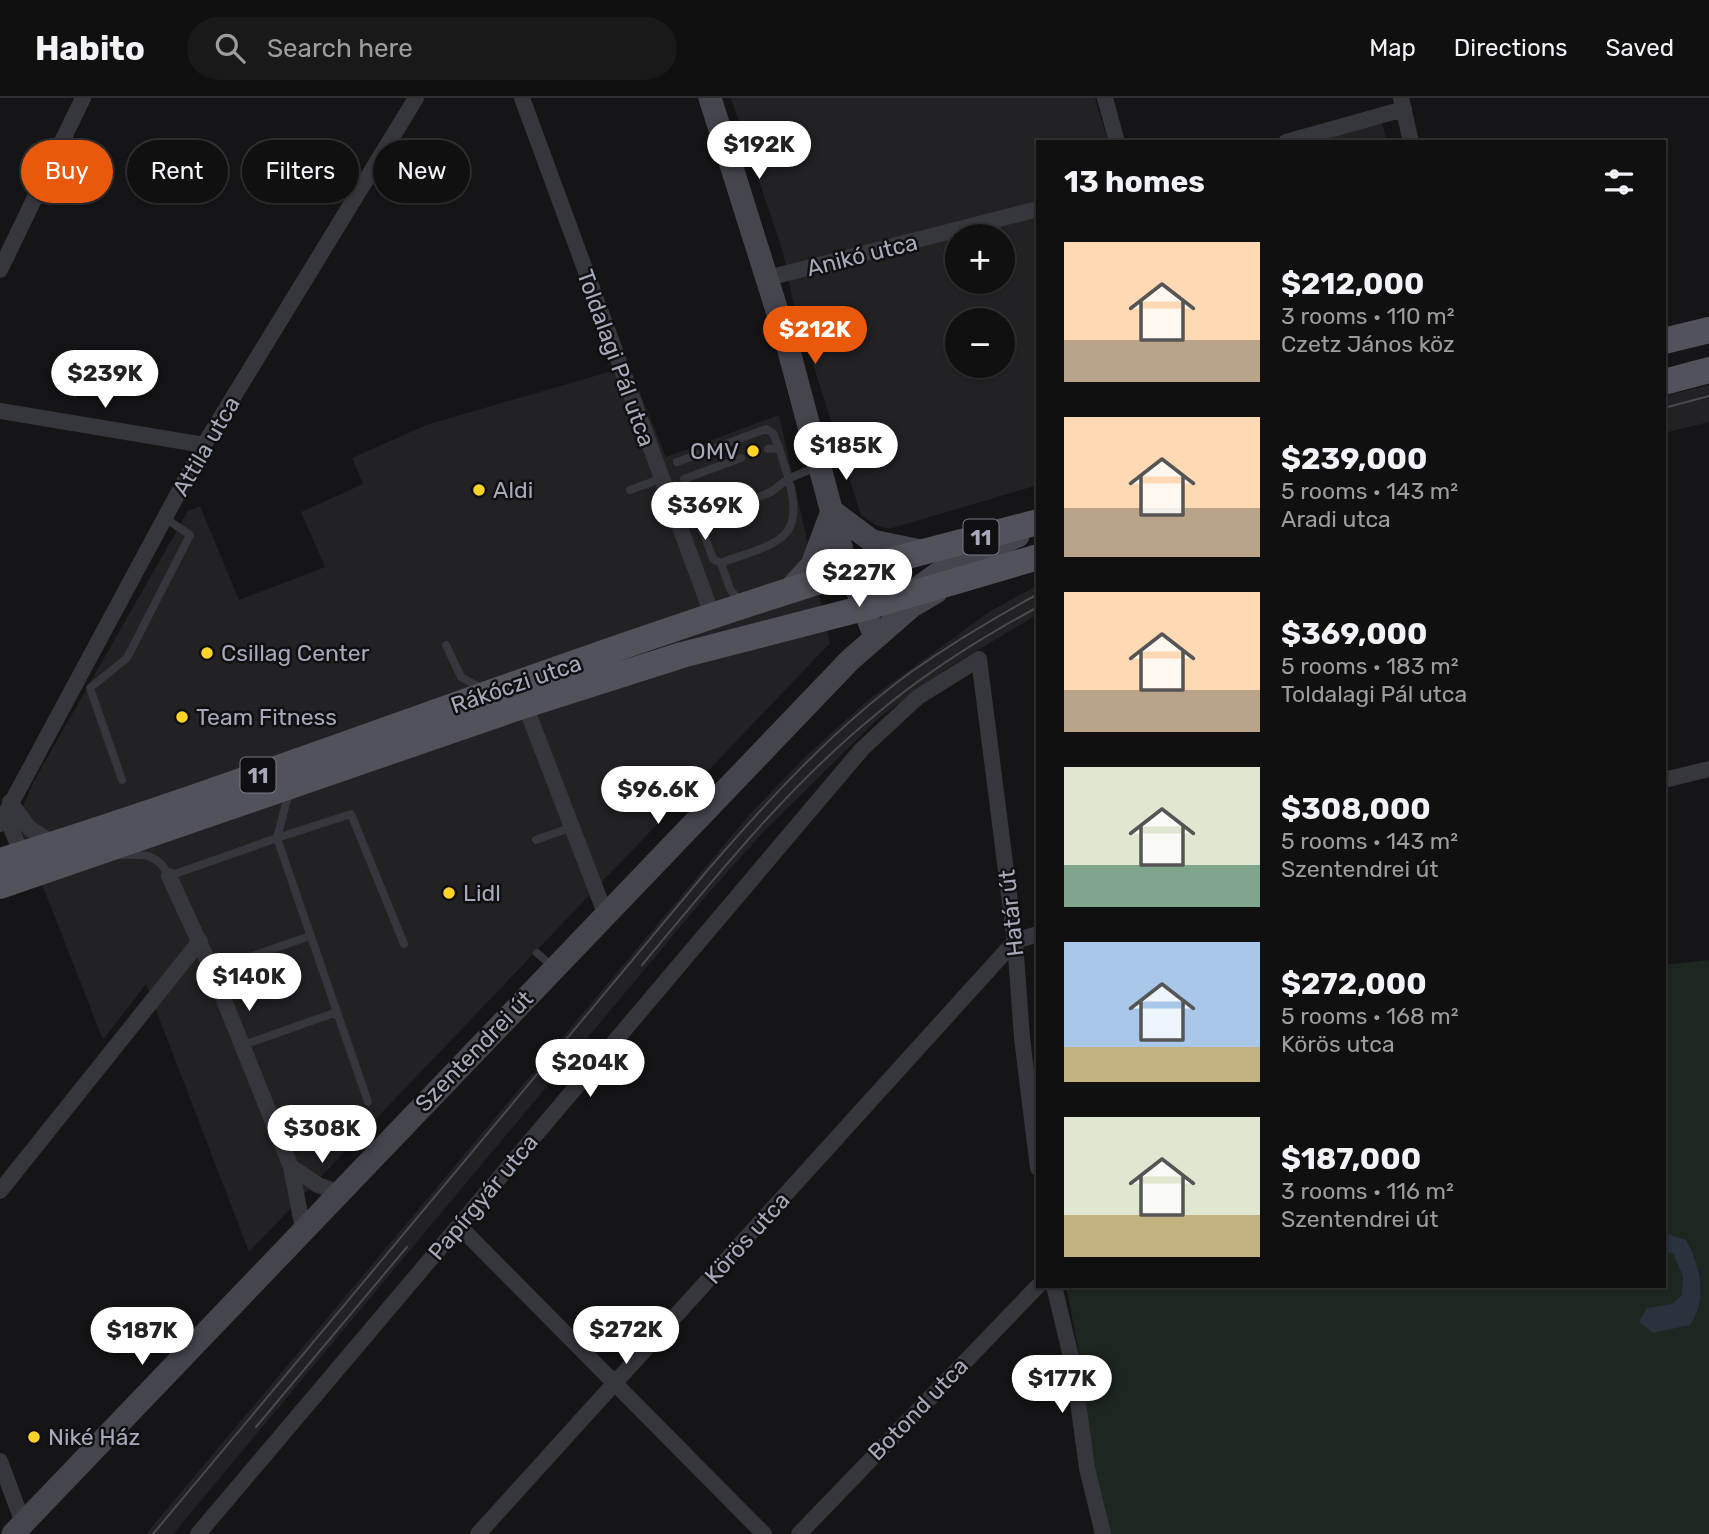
<!DOCTYPE html>
<html lang="en">
<head>
<meta charset="utf-8">
<style>
  :root { --surface:#101011; --page:#19191a; --text:#f1f3f6; --muted:#9c9d9f; --line:#303031; --accent:#ea580c }
  body { margin:0; font-family:Rubik,sans-serif; background:var(--page); color:var(--text); height:100vh; display:flex; flex-direction:column; font-size:26px; white-space:nowrap }
  * { box-sizing:border-box; margin:0 }
  p { font-size:23px; color:var(--muted) }
  .icon { flex:none; width:38px; height:38px; fill:none; stroke:currentColor; stroke-width:2; stroke-linecap:round; stroke-linejoin:round }
  .map { position:relative; flex:1; overflow:hidden }
  .side { position:absolute; left:1036px; top:42px; width:630px; height:1148px; display:flex; flex-direction:column; background:var(--surface); border-radius:0px; box-shadow:0 2px 5px #0004,0 0 0 2px var(--line) }
  .side>* { flex:none }
  .banner { position:absolute; left:21px; top:42px; width:665px; height:63px; display:flex; gap:14px }
  .fabs { position:absolute; left:945px; top:126px; display:grid; gap:14px }
  .fabs a { display:grid; place-items:center; width:70px; height:70px; border-radius:50%; background:var(--surface); box-shadow:0 2px 5px #0004,0 0 0 2px var(--line); font-size:35px }
  .price { position:absolute; translate:-50% -60px; padding:0 16px; border-radius:24px; background:#fff; color:#222; font-size:23px; line-height:46px; filter:drop-shadow(0 2px 4px #0008) }
  .price::after { content:''; position:absolute; left:50%; top:42px; width:21px; height:16px; margin-left:-10px; background:inherit; clip-path:polygon(0 0,100% 0,50% 100%) }
  .price.selected { background:var(--accent); color:#fff }
  ul { padding:0; list-style:none }
  li { display:flex; align-items:center; gap:21px; height:175px; padding:0 28px }
  li span { display:grid; place-items:center; flex:none; width:196px; height:140px; border-radius:0px; color:#555 }
  li>.icon { margin-inline-start:auto }
  span .icon { width:84px; height:84px; fill:#fffc; stroke-width:1 }
  li b { font-size:30px }
  h2 { display:flex; justify-content:space-between; align-items:center; height:84px; padding:0 28px; font-size:30px }
  .tag { padding:0 24px; border-radius:32px; background:var(--surface); box-shadow:0 2px 5px #0004,0 0 0 2px var(--line); font-size:24px; line-height:63px }
  .tag.selected { background:var(--accent); color:#fff }
  header { display:flex; align-items:center; gap:42px; box-sizing:border-box; height:98px; padding:0 35px; background:var(--surface); border-bottom:2px solid var(--line) }
  header strong { font-size:33px }
  nav { display:flex; gap:38px; margin-inline-start:auto; font-size:24px }
  .search { width:490px; height:63px; background:var(--page); display:flex; align-items:center; gap:18px; box-sizing:border-box; padding:0 24px; border-radius:38px; color:var(--muted); font-size:26px }
  .map>svg:first-child { display:block }
</style>
</head>
<body>
<header>
<strong>Habito</strong>
<div class="search"><svg class="icon" aria-label="search" viewBox="0 0 24 24"><circle cx="10" cy="10" r="6"/><path d="M15 15l6 6"/></svg>Search here</div>
<nav><a>Map</a><a>Directions</a><a>Saved</a></nav>
</header>
<div class="map">
<svg width="1709" height="1436" viewBox="0 0 1709 1436">
  <rect width="100%" height="100%" fill="#151517"/>
  <!-- built -->
  <path fill="#222124" fill-rule="evenodd" d="M731,0H1095L1108,44H1038V387L889,431L876,427L861,417L793,203L783,154ZM957,138H1003V184H957ZM957,222H1003V268H957Z
    M1382,24L1387,44H1310Z
    M629,268L666,359L779,317L830,545L249,1154L146,886L103,942L17,722L35,681L188,413L200,408L239,502L325,469L301,414L363,386L352,360L426,327Z
    M1709,287V324L1664,335V298Z
    M1038,487V516L948,570L880,619L765,732L700,805L173,1436H146L750,716L805,659L868,602L989,514Z"/>
  <!-- green -->
  <path fill="#1d261f" d="M1709,862V1436H1103L1078,1293L1086,1291L1066,1188H1664V867Z"/>
  <!-- water -->
  <path fill="#2a323d" d="M1664,1135L1686,1142C1700,1166 1708,1202 1690,1227L1653,1235L1639,1224L1647,1210L1672,1206L1682,1197L1683,1178L1673,1155L1664,1154Z"/>
  <g fill="none" stroke-linecap="round" stroke-linejoin="round">
    <!-- lane -->
    <path stroke="#36363d" stroke-width="8" d="M741,360L684,381L713,461L721,465L730,491L741,505
      M677,364L766,331L773,335L779,350
      M630,392L660,381
      M699,422L771,394L788,381L818,368
      M721,465C740,457 766,452 782,439C806,420 786,374 779,350L768,351
      M446,547L461,579L481,590
      M122,682L90,590L127,560L190,437L165,420
      M536,742L572,729
      M123,757C145,756 158,756 169,778L277,740L289,694
      M537,855L552,868
      M212,872L310,838
      M222,895L261,881L253,858
      M243,947L337,914
      M368,1004L277,740L351,716L404,846"/>
    <!-- street -->
    <path stroke="#36363d" stroke-width="16" d="M522,0L713,519
      M1105,0L1117,44
      M1401,0L1411,44
      M1286,44L1404,11
      M0,172L83,0
      M768,180L1038,111
      M0,313L204,347
      M525,607L605,815
      M1664,682L1709,671
      M10,704L29,730L56,747
      M10,710L11,730L24,761
      M0,726L204,347L416,0
      M169,778L212,872L291,1069L303,1131
      M1015,843L1038,836
      M291,1069L318,1087L338,1094
      M0,1093L200,843
      M459,1128L764,1436
      M1054,1188L1073,1267L1087,1370L1103,1436
      M0,1363L23,1425
      M198,1436L862,651L918,599L979,561L1015,843L1022,940L1038,1070
      M478,1436L1015,843
      M799,1436L1038,1188"/>
    <!-- secondary -->
    <path stroke="#44454d" stroke-width="23" d="M710,0L785,238L843,456L871,529
      M832,413L872,443L921,453
      M916,491L951,466L1018,438
      M787,494L812,467L832,413
      M13,1436L850,562L912,508L936,494"/>
    <!-- primary -->
    <path stroke="#52525c" stroke-width="26" d="M1664,243L1709,232
      M1664,284L1709,272
      M0,763C281,676 555,565 836,478C903,458 971,442 1038,424
      M0,788L525,607L682,557L864,510L1038,459"/>
    <!-- tram -->
    <path stroke="#494a52" stroke-width="2" d="M1664,310L1709,298
      M642,867C715,780 786,690 874,618C925,575 980,540 1038,509
      M256,1329L407,1149
      M153,1436L706,774C768,702 833,631 911,574C952,545 994,520 1038,496"/>
  </g>
  <!-- markers -->
  <g fill="#ffd426" stroke="#101012" stroke-width="2.5">
    <circle cx="753" cy="353" r="7"/>
    <circle cx="479" cy="392" r="7"/>
    <circle cx="207" cy="555" r="7"/>
    <circle cx="182" cy="619" r="7"/>
    <circle cx="449" cy="795" r="7"/>
    <circle cx="34" cy="1339" r="7"/>
  </g>
  <g text-anchor="middle" dominant-baseline="central" stroke-width="5" stroke-linejoin="round" paint-order="stroke">
    <!-- shield labels -->
    <g fill="#101012" stroke="#797b87" stroke-width="2">
      <rect x="963.5" y="421.5" width="35" height="35" rx="5"/>
      <rect x="240.5" y="659.5" width="35" height="35" rx="5"/>
    </g>
    <g font-size="21" font-weight="bold" fill="#a6a9b9">
      <text x="981" y="439">11</text>
      <text x="258" y="677">11</text>
    </g>
    <!-- street labels -->
    <g font-size="23" fill="#a6a9b9" stroke="#101012">
      <text transform="translate(862 157) rotate(-14)">Anikó utca</text>
      <text transform="translate(616 260) rotate(70)">Toldalagi Pál utca</text>
      <text transform="translate(206 348) rotate(-60)">Attila utca</text>
      <text transform="translate(516 586) rotate(-19)">Rákóczi utca</text>
      <text transform="translate(1011 815) rotate(-96)">Határ út</text>
      <text transform="translate(474 953) rotate(-46)">Szentendrei út</text>
      <text transform="translate(483 1099) rotate(-50)">Papírgyár utca</text>
      <text transform="translate(747 1140) rotate(-48)">Körös utca</text>
      <text transform="translate(918 1311) rotate(-46)">Botond utca</text>
    </g>
    <!-- poi labels -->
    <g font-size="23" fill="#a6a9b9" stroke="#101012" text-anchor="start">
      <text x="739" y="353" text-anchor="end">OMV</text>
      <text x="493" y="392">Aldi</text>
      <text x="221" y="555">Csillag Center</text>
      <text x="196" y="619">Team Fitness</text>
      <text x="463" y="795">Lidl</text>
      <text x="48" y="1339">Niké Ház</text>
    </g>
  </g>
</svg>
<div class="fabs">
<a>+</a>
<a>−</a>
</div>
<b class="price" style="left:759px;top:83px">$192K</b>
<b class="price selected" style="left:815px;top:268px">$212K</b>
<b class="price" style="left:105px;top:312px">$239K</b>
<b class="price" style="left:846px;top:384px">$185K</b>
<b class="price" style="left:705px;top:444px">$369K</b>
<b class="price" style="left:859px;top:511px">$227K</b>
<b class="price" style="left:658px;top:728px">$96.6K</b>
<b class="price" style="left:249px;top:915px">$140K</b>
<b class="price" style="left:590px;top:1001px">$204K</b>
<b class="price" style="left:322px;top:1067px">$308K</b>
<b class="price" style="left:626px;top:1268px">$272K</b>
<b class="price" style="left:142px;top:1269px">$187K</b>
<b class="price" style="left:1062px;top:1317px">$177K</b>
<div class="banner">
<a class="tag selected">Buy</a>
<a class="tag">Rent</a>
<a class="tag">Filters</a>
<a class="tag">New</a>
</div>
<section class="side">
<h2>13 homes<svg class="icon" aria-label="filters" viewBox="0 0 24 24"><path d="M4 7h16M4 17h16"/><circle cx="9" cy="7" r="2"/><circle cx="15" cy="17" r="2"/></svg></h2>
<ul>
<li><span style="background:linear-gradient(#ffd9b3 70%,#b9a48a 0)"><svg class="icon" aria-label="home" viewBox="0 0 24 24"><path d="M3 11l9-7 9 7M6 9v11h12V9"/></svg></span><div><b>$212,000</b><p>3 rooms · 110 m²</p><p>Czetz János köz</p></div></li>
<li><span style="background:linear-gradient(#ffd9b3 65%,#b9a48a 0)"><svg class="icon" aria-label="home" viewBox="0 0 24 24"><path d="M3 11l9-7 9 7M6 9v11h12V9"/></svg></span><div><b>$239,000</b><p>5 rooms · 143 m²</p><p>Aradi utca</p></div></li>
<li><span style="background:linear-gradient(#ffd9b3 70%,#b9a48a 0)"><svg class="icon" aria-label="home" viewBox="0 0 24 24"><path d="M3 11l9-7 9 7M6 9v11h12V9"/></svg></span><div><b>$369,000</b><p>5 rooms · 183 m²</p><p>Toldalagi Pál utca</p></div></li>
<li><span style="background:linear-gradient(#dfe7d0 70%,#7fa58c 0)"><svg class="icon" aria-label="home" viewBox="0 0 24 24"><path d="M3 11l9-7 9 7M6 9v11h12V9"/></svg></span><div><b>$308,000</b><p>5 rooms · 143 m²</p><p>Szentendrei út</p></div></li>
<li><span style="background:linear-gradient(#a9c7e8 75%,#c2b280 0)"><svg class="icon" aria-label="home" viewBox="0 0 24 24"><path d="M3 11l9-7 9 7M6 9v11h12V9"/></svg></span><div><b>$272,000</b><p>5 rooms · 168 m²</p><p>Körös utca</p></div></li>
<li><span style="background:linear-gradient(#dfe7d0 70%,#c2b280 0)"><svg class="icon" aria-label="home" viewBox="0 0 24 24"><path d="M3 11l9-7 9 7M6 9v11h12V9"/></svg></span><div><b>$187,000</b><p>3 rooms · 116 m²</p><p>Szentendrei út</p></div></li>
</ul>
</section>
</div>
</body>
</html>
